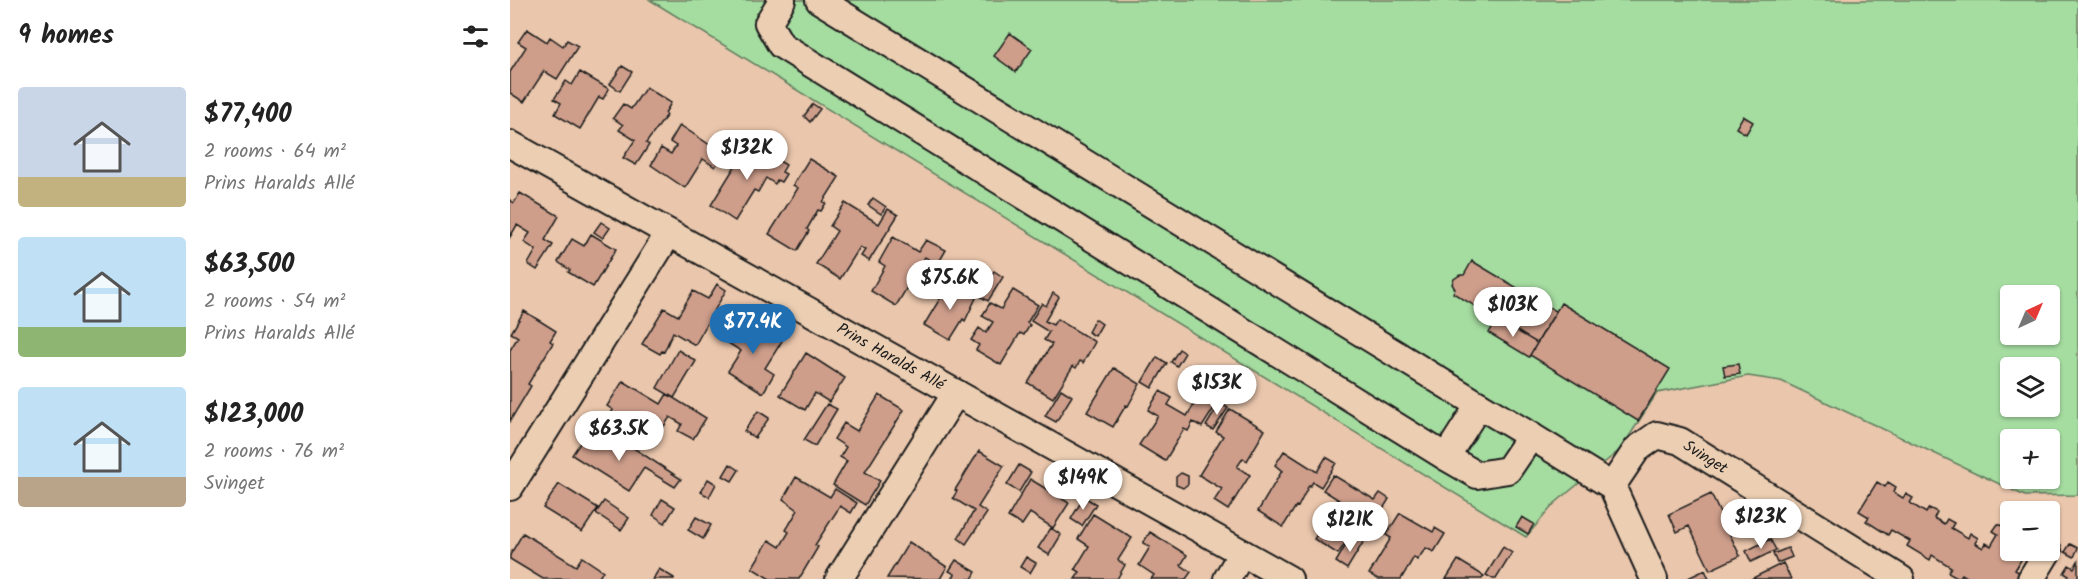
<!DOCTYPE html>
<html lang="en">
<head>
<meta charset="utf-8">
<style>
  :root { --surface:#fff; --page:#f2f2f2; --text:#222; --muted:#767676; --accent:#1f6fb2 }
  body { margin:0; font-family:Kalam,sans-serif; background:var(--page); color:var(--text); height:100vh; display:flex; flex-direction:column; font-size:22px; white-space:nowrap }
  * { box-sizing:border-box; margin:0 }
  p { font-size:20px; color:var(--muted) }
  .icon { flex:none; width:33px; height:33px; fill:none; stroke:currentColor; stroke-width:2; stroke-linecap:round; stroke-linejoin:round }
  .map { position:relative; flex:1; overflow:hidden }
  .side { display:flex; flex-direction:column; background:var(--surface); width:510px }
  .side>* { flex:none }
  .needle { width:39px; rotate:44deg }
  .tools { position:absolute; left:1490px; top:285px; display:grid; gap:12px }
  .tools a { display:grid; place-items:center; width:60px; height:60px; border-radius:6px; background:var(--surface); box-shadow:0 2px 4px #0004; font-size:30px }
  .price { position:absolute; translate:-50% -51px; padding:0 14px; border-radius:21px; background:#fff; color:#222; font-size:20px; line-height:39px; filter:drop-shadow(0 2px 3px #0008) }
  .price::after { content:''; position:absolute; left:50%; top:36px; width:18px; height:14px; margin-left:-9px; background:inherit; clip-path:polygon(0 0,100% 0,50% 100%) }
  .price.on { background:var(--accent); color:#fff }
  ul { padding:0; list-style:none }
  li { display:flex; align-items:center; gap:18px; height:150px; padding:0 18px }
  li span { display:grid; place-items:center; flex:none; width:168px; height:120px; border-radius:6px; color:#555 }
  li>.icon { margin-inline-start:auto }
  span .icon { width:72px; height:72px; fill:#fffc; stroke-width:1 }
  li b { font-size:26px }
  h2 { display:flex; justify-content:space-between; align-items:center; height:72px; padding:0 18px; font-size:26px }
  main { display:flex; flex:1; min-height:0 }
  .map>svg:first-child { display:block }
</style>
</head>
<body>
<main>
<section class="side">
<h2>9 homes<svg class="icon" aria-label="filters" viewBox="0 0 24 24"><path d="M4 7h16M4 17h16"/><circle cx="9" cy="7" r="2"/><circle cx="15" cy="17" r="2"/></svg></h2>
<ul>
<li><span style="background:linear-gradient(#c9d6e8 75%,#c2b280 0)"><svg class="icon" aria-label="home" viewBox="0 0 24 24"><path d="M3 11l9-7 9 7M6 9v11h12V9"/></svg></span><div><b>$77,400</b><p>2 rooms · 64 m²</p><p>Prins Haralds Allé</p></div></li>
<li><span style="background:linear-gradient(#bfe0f5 75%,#8fb573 0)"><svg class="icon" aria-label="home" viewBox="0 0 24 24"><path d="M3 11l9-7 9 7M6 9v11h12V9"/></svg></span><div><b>$63,500</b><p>2 rooms · 54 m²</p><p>Prins Haralds Allé</p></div></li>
<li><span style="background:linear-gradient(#bfe0f5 75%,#b9a48a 0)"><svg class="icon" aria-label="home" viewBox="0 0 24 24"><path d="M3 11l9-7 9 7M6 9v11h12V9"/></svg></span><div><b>$123,000</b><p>2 rooms · 76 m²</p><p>Svinget</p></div></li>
</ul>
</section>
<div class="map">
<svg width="1568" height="579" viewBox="0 0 1568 579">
  <rect width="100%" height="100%" fill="#eac6ac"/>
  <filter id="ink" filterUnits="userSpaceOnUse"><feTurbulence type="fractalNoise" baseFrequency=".0167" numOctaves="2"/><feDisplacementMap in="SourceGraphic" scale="12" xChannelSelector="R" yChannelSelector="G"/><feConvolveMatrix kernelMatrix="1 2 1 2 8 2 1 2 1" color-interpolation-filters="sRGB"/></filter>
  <g filter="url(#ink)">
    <!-- green -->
    <path fill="#a5dca0" stroke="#607c5e" stroke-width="1.5" fill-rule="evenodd" d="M140,0H1568V495L1515,496L1271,381L1238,376L1147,393L1111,449L1045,503L1016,537ZM1500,296H1539V334H1500ZM1500,368H1539V406H1500ZM1500,440H1539V478H1500Z"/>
    <!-- building -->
    <path fill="#ce9e8b" stroke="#1c1c1c" stroke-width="1.5" d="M17,29L37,42L40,37L53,46L57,40L68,46L47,79L34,71L14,102L0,93V72L16,47L8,42Z
      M500,33L522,49L506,72L484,56Z
      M112,66L122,72L110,91L100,84Z
      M70,72L99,89L93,99L89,97L70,129L45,114L51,103L44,99L56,81L62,85Z
      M136,87L161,103L155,113L157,115L136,143L139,145L126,165L113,158L125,140L109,130L113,125L103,118L113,104L121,109Z
      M303,104L310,109L300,122L294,116Z
      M1233,116L1243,122L1236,134L1226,128Z
      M170,125L203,147L205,145L215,151L205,167L193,159L175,188L141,165L151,148L161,154L166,146L160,142Z
      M238,145L265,161L266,159L276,165L272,172L276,174L271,182L267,180L265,184L256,178L248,192L244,190L225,221L201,205Z
      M299,159L329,177L313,202L316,203L311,211L308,210L297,229L299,231L287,251L259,234L288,188L283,185Z
      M10,193L49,216L35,240L43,245L27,270L18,264L26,250L14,242L20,233L7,225L0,237V200L4,203Z
      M363,198L376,207L371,214L358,205Z
      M335,203L369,224L378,209L388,215L359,261L351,256L355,250L350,247L330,279L306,264L327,231L320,226Z
      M91,222L100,228L93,238L84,232Z
      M81,234L106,249L83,287L58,272L60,270L48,262L62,239L74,246Z
      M383,237L408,252L416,240L436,250L425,269L415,263L418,259L415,257L411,264L415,266L409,277L405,274L386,306L361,291L375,266L369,262Z
      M962,261L1046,311L1027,343L943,293L945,289L942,284L944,279L950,275H954Z
      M484,271L493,277L478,301L461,291L471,276L478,280Z
      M440,282L466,298L455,321L453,319L440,340L414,325Z
      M207,284L216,290L185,345L163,332L154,352L152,351L150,354L132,344L154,308L168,316L183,291L198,299Z
      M503,290L528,305L517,323L520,325L514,335L510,333L491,365L466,350L469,345L461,340L469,328L476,333L483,322L472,316L480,303L491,309Z
      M543,293L549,297L535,321L543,325L547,319L585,342L573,363L570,361L566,368L563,366L543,398L518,383L542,344L534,340L539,332L521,321L532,303L536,306Z
      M1051,303L1160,369L1128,421L1020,355Z
      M14,311L46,331L40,341L43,343L18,384L21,386L0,421V350L8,337L1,333Z
      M233,318L272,341L255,368L264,374L253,393L218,371L231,351L218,343Z
      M585,319L592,324L585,336L578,332Z
      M987,319L1027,343L1019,357L979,333Z
      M669,349L675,353L667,366L661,362Z
      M168,350L186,361L164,398L147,388Z
      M296,353L335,378L319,402L305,393L295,410L270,395Z
      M647,357L657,363L642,388L632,382Z
      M1228,364L1230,374L1215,376L1213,366Z
      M604,368L630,384L618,406L616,405L603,427L577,412Z
      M113,381L151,404L157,394L196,418L183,439L168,431L172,424L160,417L147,437L125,424L119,434L97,420L103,410L97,406Z
      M551,389L562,396L546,422L535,416Z
      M650,391L662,398L658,405L677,416L690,395L706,405L692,427L683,422L678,431L674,429L655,461L629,445L648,416L638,410Z
      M369,395L394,410L355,472L370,481L355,505L323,485L337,461L330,457L336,447L324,439L334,423L347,431Z
      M710,403L718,408L703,430L696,426Z
      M317,404L327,409L305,446L294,440Z
      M720,409L755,430L737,461L733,458L727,467L740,475L718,510L704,501L712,489L689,475L713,436L706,432Z
      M248,411L259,418L245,438L234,431Z
      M78,431L107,450L113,441L171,479L165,487L134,468L119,491L62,455Z
      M469,451L494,466L468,507L477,513L456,544L448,538L464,511L443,498L447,491L445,490Z
      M774,451L807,472L816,457L826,463L811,487L803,482L800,486L799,485L788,507L786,506L773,527L748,511L772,471L765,465Z
      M220,464L229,470L222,481L213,476Z
      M509,465L521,472L509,492L497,485Z
      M671,473L678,476V484L673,488L666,485V477Z
      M823,475L865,500L870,493L879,499L868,517L862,513L852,525L848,523L828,554L804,539L829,500L813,490Z
      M286,477L320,497L325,489L347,503L341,513L330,506L305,545L308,547L289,579H260L242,568L259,540L270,547L279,532L276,530L288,510L273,499Z
      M198,479L206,484L199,497L191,492Z
      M520,479L559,503L543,528L520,513L512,525L498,517Z
      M1367,482L1375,487L1378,482L1386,487L1383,492L1393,498L1396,494L1403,498L1400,503L1416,513L1419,508L1427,512L1424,518L1434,524L1437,519L1444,523L1441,528L1458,538L1460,533L1468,538L1465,543L1473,548L1476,543L1481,546L1488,534L1483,531L1488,524L1492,526L1496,521L1500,524V550H1517L1505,570L1510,573L1506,579H1460L1452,574L1449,578L1438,572L1441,567L1422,555L1420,560L1397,546L1400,541L1381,530L1378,535L1356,521L1359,517L1349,511Z
      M49,484L88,508L72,532L33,508Z
      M1201,494L1230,556L1200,570L1179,526L1167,532L1159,514Z
      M574,497L586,504L572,526L561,519Z
      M152,499L165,507L155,523L143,515Z
      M94,501L119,518L111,530L86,513Z
      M890,513L923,532L925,528L935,534L924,552L916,548L907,560L904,557L891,579H868L859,574L881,538L876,535Z
      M583,514L622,538L608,560L615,565L607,579H565L570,572L565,569L579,546L568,539Z
      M186,517L201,525L193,539L178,530Z
      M1012,517L1024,524L1018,534L1006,527Z
      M541,528L551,535L539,555L528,548Z
      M640,532L677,555L671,565L681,572L676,579H641L644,575L629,565L640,547L633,543Z
      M13,533L66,566L72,557L93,571L88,579H33L0,559V555Z
      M846,536L854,541L837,569L826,562L837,543L841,545Z
      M1260,539L1266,550L1241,562L1236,551Z
      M399,542L437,567L430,579L377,578Z
      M1560,544L1568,548L1564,557L1555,552Z
      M993,547L1002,553L986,579H983L976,575Z
      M1278,548L1282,557L1267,563L1263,554Z
      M516,557L526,563L520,573L510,567Z
      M446,560L466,572L462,579H442L445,574L439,571Z
      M948,560L974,576L972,579H936Z
      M1568,561V579H1557L1559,576L1554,573L1559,565L1564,568Z
      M1273,563L1281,579H1241Z
      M149,569L164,578V579H143Z
      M1195,570L1199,579H1176Z"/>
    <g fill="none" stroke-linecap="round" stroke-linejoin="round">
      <defs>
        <g id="minor">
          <path d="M272,0L258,23L271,45L936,457"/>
          <path d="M309,0L969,405"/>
          <path id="s1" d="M0,144L779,579"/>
          <path d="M969,405L1021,436L998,470L967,475L936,457Z"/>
          <path d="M1021,436L1102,486L1144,579"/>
          <path id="s2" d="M1102,486L1127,449L1147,435L1170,441L1391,579"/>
          <path d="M0,487L159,233"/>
          <path d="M329,579L446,393"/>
          <path d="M717,579L732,553"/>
          <path d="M1521,579L1538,551"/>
        </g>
      </defs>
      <!-- minor casing -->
      <use href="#minor" stroke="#1c1c1c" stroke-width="30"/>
      <!-- minor -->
      <use href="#minor" stroke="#eccfb3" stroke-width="26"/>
    </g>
  </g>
  <g text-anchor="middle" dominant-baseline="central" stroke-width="4.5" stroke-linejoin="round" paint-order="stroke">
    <!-- street labels -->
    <g font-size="16" fill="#1c1c1c" stroke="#eccfb3">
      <text stroke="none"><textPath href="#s1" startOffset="436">Prins Haralds Allé</textPath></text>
      <text stroke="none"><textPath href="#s2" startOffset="123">Svinget</textPath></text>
    </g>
  </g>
</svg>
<div class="tools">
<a><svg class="needle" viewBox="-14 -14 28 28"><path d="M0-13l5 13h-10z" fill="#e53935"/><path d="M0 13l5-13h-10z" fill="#767676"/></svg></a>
<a><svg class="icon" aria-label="layers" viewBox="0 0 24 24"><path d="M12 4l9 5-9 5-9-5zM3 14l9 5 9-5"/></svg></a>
<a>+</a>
<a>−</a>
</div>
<b class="price" style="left:237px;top:181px">$132K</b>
<b class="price" style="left:440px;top:311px">$75.6K</b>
<b class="price" style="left:1003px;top:338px">$103K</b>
<b class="price on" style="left:243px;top:355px">$77.4K</b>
<b class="price" style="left:707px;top:416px">$153K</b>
<b class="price" style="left:109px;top:462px">$63.5K</b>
<b class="price" style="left:573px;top:511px">$149K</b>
<b class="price" style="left:1251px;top:550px">$123K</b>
<b class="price" style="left:840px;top:553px">$121K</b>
</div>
</main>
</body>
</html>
